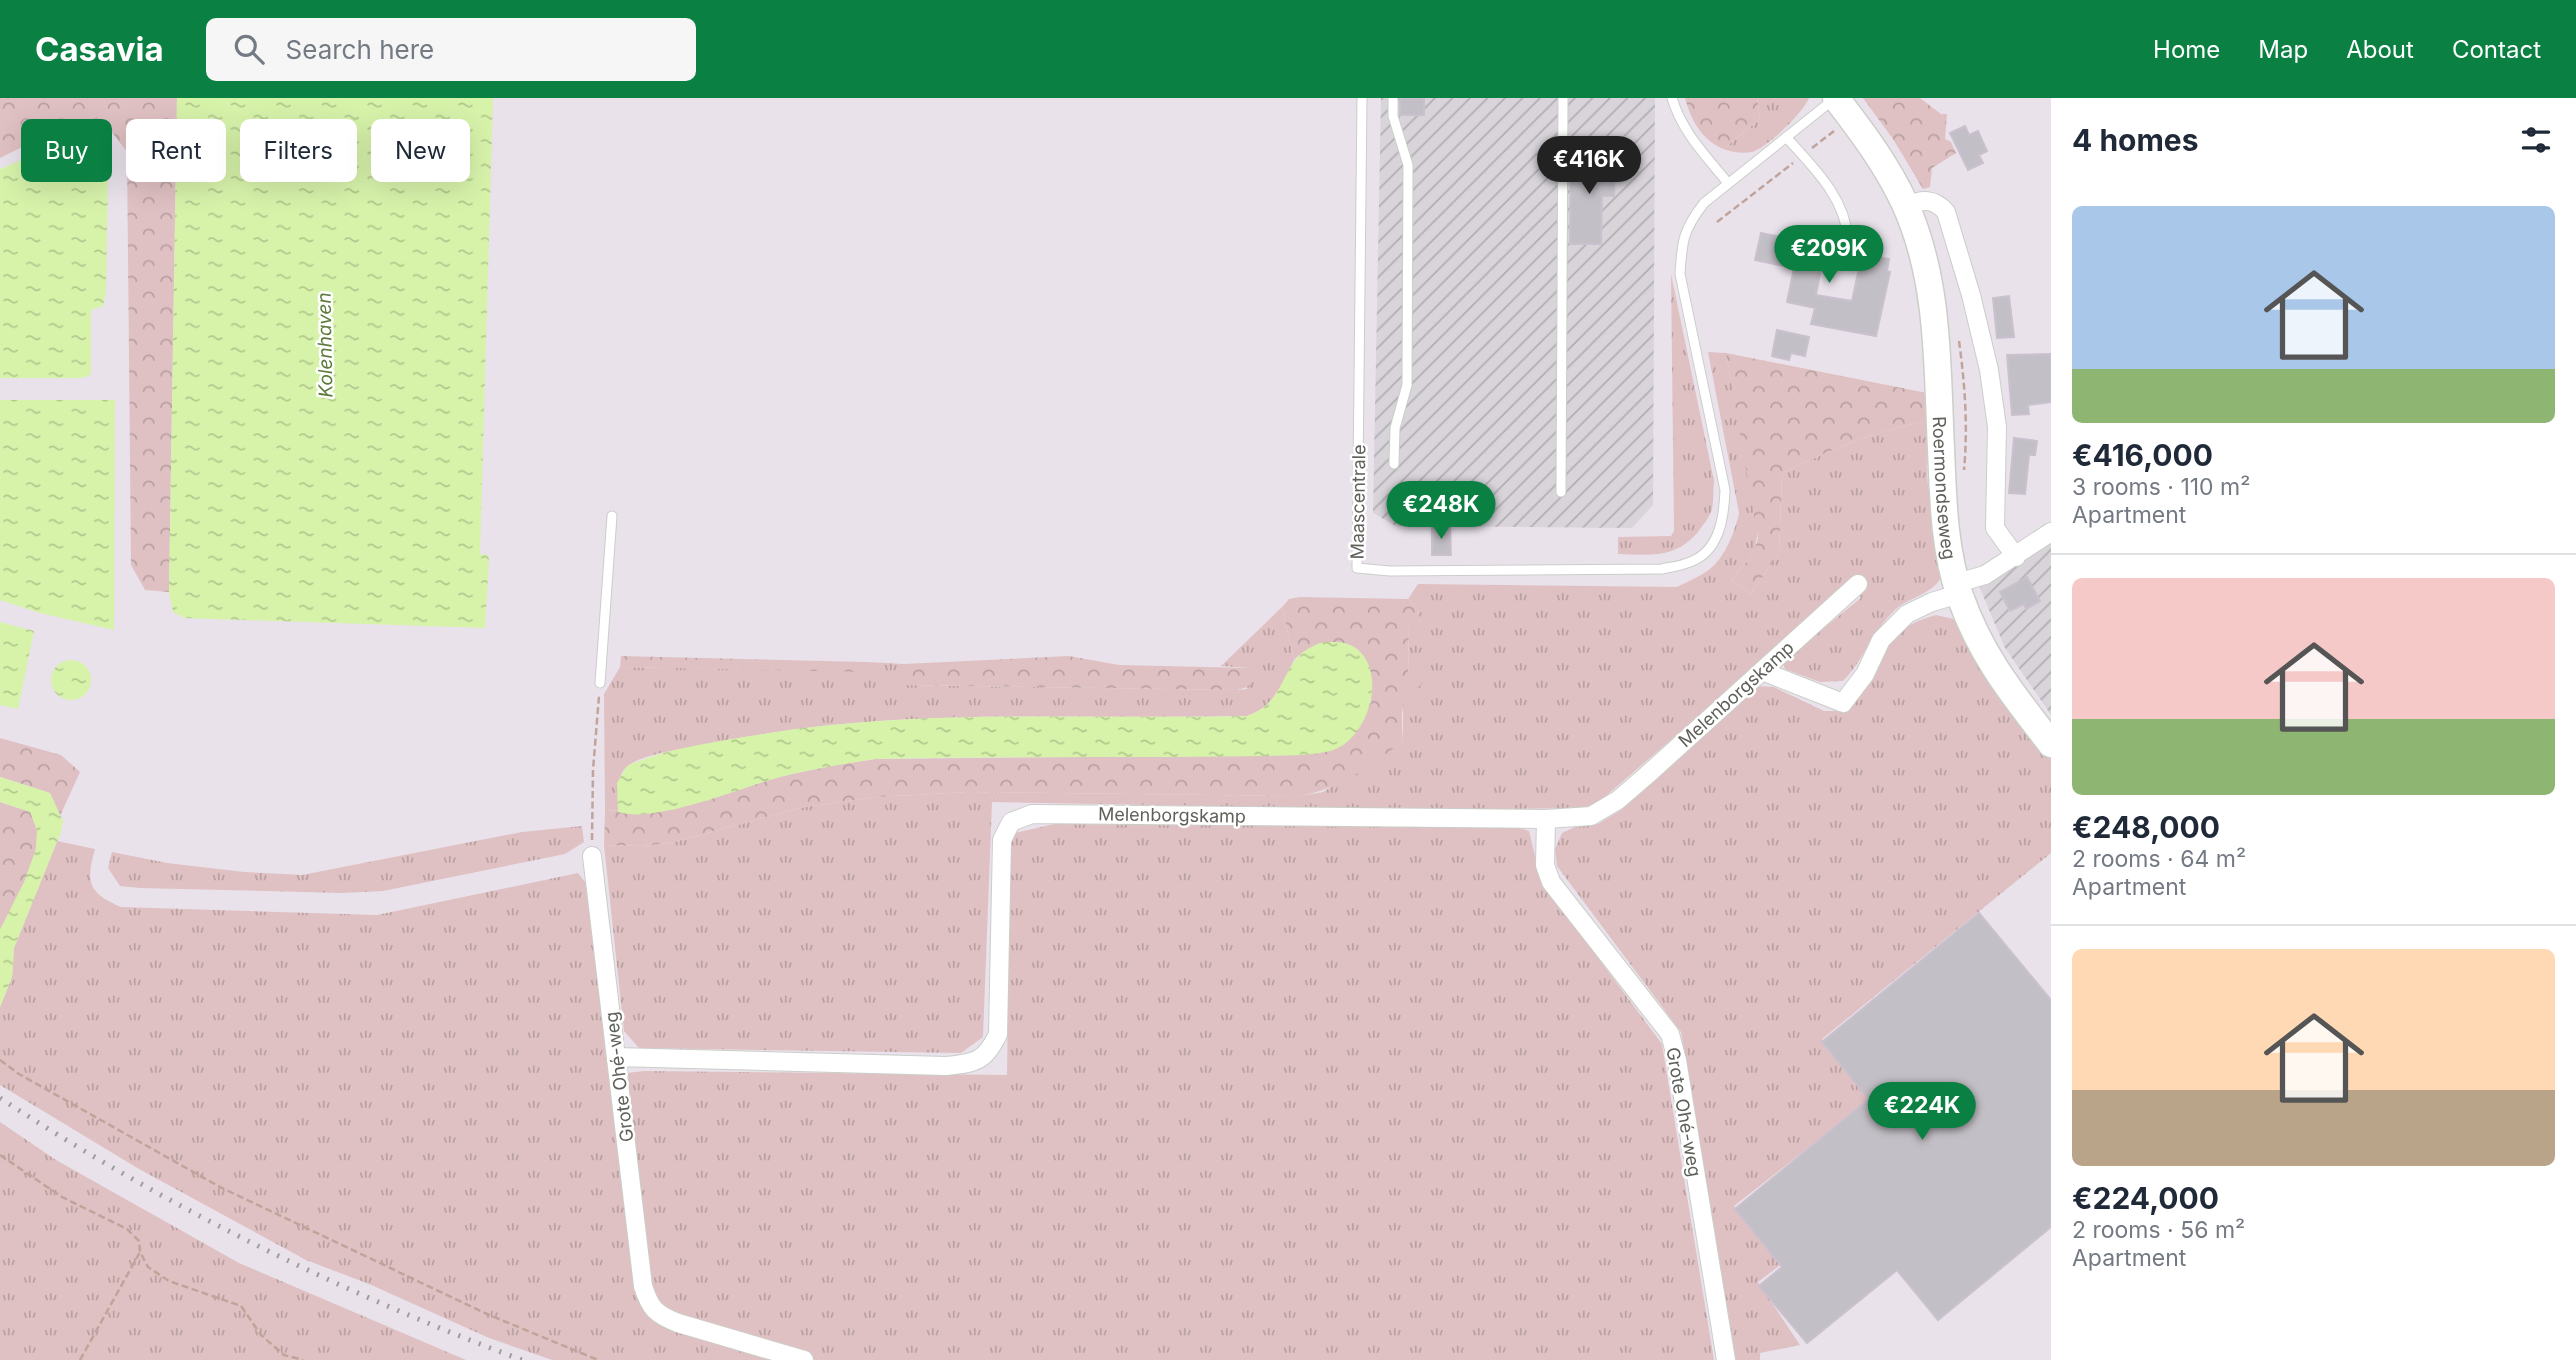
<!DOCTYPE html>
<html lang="en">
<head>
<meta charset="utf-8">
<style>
  :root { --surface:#fff; --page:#f6f6f7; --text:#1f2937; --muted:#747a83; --line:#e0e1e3; --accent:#0b8043 }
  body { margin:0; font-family:Inter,sans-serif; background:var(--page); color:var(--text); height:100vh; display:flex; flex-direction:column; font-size:26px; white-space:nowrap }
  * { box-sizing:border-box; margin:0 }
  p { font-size:23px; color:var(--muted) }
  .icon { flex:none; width:38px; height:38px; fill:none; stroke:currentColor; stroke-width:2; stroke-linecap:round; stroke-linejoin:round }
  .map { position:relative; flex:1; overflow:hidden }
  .sheet { display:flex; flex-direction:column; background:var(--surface); width:525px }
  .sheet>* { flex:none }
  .top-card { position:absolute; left:21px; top:21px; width:665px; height:63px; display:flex; gap:14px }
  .price { position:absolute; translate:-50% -60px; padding:0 16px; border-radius:24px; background:var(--accent); color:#fff; font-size:23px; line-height:46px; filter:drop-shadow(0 2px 4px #0008) }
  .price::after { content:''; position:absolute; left:50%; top:42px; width:21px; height:16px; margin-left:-10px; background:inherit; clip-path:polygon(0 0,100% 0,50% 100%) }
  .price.on { background:#222; color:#fff }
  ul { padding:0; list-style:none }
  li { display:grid; align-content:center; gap:14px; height:371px; padding:0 21px }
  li+li { border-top:2px solid var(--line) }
  li span { display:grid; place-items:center; height:217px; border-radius:10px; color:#555 }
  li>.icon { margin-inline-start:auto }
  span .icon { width:126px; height:126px; fill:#fffc; stroke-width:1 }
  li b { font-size:30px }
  h2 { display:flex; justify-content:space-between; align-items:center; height:84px; padding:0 21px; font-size:30px }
  .tag { padding:0 24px; border-radius:10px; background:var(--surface); box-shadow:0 7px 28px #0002; font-size:24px; line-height:63px }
  .tag.on { background:var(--accent); color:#fff }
  header { display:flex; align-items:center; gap:42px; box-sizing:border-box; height:98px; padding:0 35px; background:var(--accent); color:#fff }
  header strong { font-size:33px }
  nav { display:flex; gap:38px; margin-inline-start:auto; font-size:24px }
  .search { width:490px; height:63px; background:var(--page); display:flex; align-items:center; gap:18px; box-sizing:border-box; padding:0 24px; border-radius:10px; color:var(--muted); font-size:26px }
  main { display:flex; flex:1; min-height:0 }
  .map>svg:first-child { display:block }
</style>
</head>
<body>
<header>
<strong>Casavia</strong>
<div class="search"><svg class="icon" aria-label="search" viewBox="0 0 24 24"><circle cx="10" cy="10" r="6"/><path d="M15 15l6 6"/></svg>Search here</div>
<nav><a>Home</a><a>Map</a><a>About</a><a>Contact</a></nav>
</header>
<main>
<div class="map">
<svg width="2051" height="1262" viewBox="0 0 2051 1262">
  <defs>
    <pattern id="industrial-furrows" width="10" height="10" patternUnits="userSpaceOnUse" patternTransform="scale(1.75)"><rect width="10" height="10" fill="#d8d4da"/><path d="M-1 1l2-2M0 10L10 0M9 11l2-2" fill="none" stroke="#b2afb4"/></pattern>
    <pattern id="grass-tufts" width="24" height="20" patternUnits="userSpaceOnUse" patternTransform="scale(1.75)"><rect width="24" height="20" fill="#e0c1c3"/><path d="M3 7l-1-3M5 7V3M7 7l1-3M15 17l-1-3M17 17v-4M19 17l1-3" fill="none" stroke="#b9a0a1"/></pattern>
    <pattern id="forest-crowns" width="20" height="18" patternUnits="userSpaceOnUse" patternTransform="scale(1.75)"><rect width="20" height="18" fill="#e0c1c3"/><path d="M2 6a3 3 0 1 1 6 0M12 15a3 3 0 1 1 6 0" fill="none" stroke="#b9a0a1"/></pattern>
    <pattern id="water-ripples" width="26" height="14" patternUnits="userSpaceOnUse" patternTransform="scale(1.75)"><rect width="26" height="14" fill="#d7f3aa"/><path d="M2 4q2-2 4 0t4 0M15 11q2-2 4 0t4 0" fill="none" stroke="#b2c88d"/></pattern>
  </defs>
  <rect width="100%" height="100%" fill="#e9e2eb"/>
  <!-- industrial -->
  <path fill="url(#industrial-furrows)" d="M1381,0H1655L1653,407L1632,430L1396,428L1373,415Z
    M2051,432V617L2005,550L1979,488Z"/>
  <!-- grass -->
  <path fill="url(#grass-tufts)" d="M1757,0H1809C1803,15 1767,50 1752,54C1742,56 1732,54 1723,51L1760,21Z
    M1671,176L1714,383C1713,392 1714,402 1712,411C1710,419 1703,427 1698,434C1675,461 1650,457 1618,456V439L1671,438L1674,433Z
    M1708,254L1726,255L1757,424C1759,452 1750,462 1731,482L1751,496L1779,455L1782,375C1833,351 1873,333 1929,323C1928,344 1925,366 1928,387C1931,415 1949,448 1942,476C1937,495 1909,499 1896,511C1872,533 1864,562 1843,583L1820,584L1785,571L1782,564L1861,500L1847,484L1748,575L1599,704L1583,710L1413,712L992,704L983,939L961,955L639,950L624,933L604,747L642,748L670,745L804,709L877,699L967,694L1299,698L1323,694L1403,644V607L1407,597L1421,579H1408L1409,524H1421L1417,510L1408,501L1418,486L1677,489C1688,483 1702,478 1711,470C1726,457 1735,433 1739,415Z
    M1282,509L1294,562C1281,588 1275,608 1247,618C1065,622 885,607 706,647C685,651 646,655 629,667C615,677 618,697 618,712L605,713L604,596L620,569L867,573V564L904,566V587L1237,592L1247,591L1251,570L1221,568Z
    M1936,517L1962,523L2031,636L2051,660V755L1822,941L1872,1000L1734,1108L1783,1165L1758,1184L1800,1247L1760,1255V1262H1736L1681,934L1557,768L1555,751L1562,735L1575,729L1598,726L1621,712L1757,588L1774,589L1824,613H1838L1851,604L1889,543C1902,529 1918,522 1936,517Z
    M1054,726L1516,729L1529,733L1541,783L1662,946L1714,1262H552L489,1240L369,1186L306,1162L139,1071L0,987V909L12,879L14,850L57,743L95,751C86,784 87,794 121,809L377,817L578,775L588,788L610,977L644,973L1007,977L1010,748L1015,735Z
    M582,728L584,744L565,756L383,793L342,795L140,790L120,788L108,770L112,754L167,765L244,774L302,777L522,734Z
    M0,1024L56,1062L239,1165L466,1262H0Z"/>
  <!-- forest -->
  <path fill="url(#forest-crowns)" d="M0,0H177L169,494L145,492L131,467L127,54L108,29L48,36L0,60Z
    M1685,0H1757L1760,21L1723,51C1701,41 1691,22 1685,0Z
    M1863,0H1920L1941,16H1947L1945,41L1951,44L1956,55L1932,70L1930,89L1923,91L1893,41Z
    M1726,255L1927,295L1929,323C1873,333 1833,351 1782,375L1779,455L1751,496L1731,482C1743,469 1754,458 1758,440Z
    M1300,499L1408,501L1417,510L1421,524H1409L1408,578L1421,579V587C1397,598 1402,622 1403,644C1368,668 1342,691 1299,698L967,694L877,699L804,709L670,745L642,748L604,747L605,713L689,707L779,679L829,668L875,661L1073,659L1371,605C1373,570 1365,535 1322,548C1310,551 1302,553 1294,562L1282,509L1289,501Z
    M621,558L867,564V574L620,569Z
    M1069,558L1119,567L1251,570V588L1237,592L904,587V566Z
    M0,640L61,657L80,674L60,718L50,695L0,679Z
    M0,704L31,714C33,721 37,728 37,735C38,768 15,803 0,832Z"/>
  <!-- water -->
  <path fill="url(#water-ripples)" d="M177,0H493L480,456L488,457L489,462L485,530L184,520L173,514L169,494Z
    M73,46C91,51 99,59 108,75L106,194L103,208L91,212V273L89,278L79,280H0V71L24,61Z
    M0,302H115L114,532L40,515L0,502Z
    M0,524L34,533L18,611L0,607Z
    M1324,544C1332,544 1342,543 1350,547C1391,566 1370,643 1330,653C1310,658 1288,657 1267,658C1235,658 1204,659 1172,659C1073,659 974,659 875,661C843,666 811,671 780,679C740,690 656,726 618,714L617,685L627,668C665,651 709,645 750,638C916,609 1079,622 1247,618C1292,603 1277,556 1324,544Z
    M51 582a20 20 0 1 1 40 0a20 20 0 1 1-40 0Z
    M0,679L50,695L63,723L61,734L14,850L12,879L0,909V832L24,784L36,751L37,732L30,714L0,704Z"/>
  <!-- building -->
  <path fill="#c3bfc6" stroke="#cac1cf" stroke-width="2" d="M1400,0H1424V17H1400Z
    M1965,28L1969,37L1978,33L1987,53L1979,57L1983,65L1968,72L1950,35Z
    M1571,55H1593V62H1615L1614,98H1602L1601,146H1570Z
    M1761,135L1825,148L1816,197L1852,203L1862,156L1889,161L1887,173L1890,174L1876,238L1811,226L1815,210L1787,204L1794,170L1755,162Z
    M2009,198L2014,239L1997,240L1993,200Z
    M1777,232L1809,239L1805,258L1791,255L1789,262L1772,258Z
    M2051,256V304L2028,307L2029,316L2012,317L2007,257Z
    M2014,340L2037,343L2035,357H2029L2025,396L2009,395Z
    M1432,428H1450L1451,457H1432Z
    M2027,479L2040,503L2026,511L2024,506L2010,513L2000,494Z
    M1979,815L2051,902V1129L1938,1222L1897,1172L1807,1245L1759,1188L1782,1169L1735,1111L1869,1001L1822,944Z"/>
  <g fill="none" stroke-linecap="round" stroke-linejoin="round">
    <defs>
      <path id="lane" d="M1362,0L1357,470L1390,473L1662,471C1671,469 1681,468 1690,464C1720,453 1724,419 1725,392L1680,176C1682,143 1683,132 1704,105L1834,1
        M1393,0V18L1408,67L1407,287L1395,330L1394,366
        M1672,0C1682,34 1706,58 1728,85
        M1786,39C1813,69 1845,99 1848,141
        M1561,394L1563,0
        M600,585L612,418"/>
      <path id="street" d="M1906,108C1922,101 1934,100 1946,114L1971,197L1989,272L1997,329L1995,430L2016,459
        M1957,485L1985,477L2051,434
        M1762,573L1843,605L1865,576L1881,542L1907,516L1932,504L1959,496
        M1546,721L1545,767L1551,784L1670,936L1677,962L1726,1262
        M592,758L643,1188C650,1210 655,1216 678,1225L804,1262
        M617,959L946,968C975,965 985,964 998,936L1002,742L1011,724L1032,716L1546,721L1591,718L1618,702L1647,677L1858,486"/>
      <g id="secondary">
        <path id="s1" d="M1836,0C1862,34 1887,67 1905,106C1940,183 1937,269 1941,351C1943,399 1944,452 1960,498C1981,558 2013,597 2051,646"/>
      </g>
    </defs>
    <!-- lane casing -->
    <use href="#lane" stroke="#cacec8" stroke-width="11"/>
    <!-- street casing -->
    <use href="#street" stroke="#cacec8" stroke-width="20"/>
    <!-- secondary casing -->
    <use href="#secondary" stroke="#cbcfc8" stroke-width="29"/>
    <!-- path -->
    <path stroke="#c0a49b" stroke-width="2.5" stroke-dasharray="7 3.5" stroke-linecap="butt" d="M1812,50L1834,33
      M1717,124L1793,65
      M1959,243C1965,286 1968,329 1964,372
      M592,742L593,672L599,598
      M0,962L19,976L220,1089L487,1216L598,1262
      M0,1057L62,1099L127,1131L139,1143L140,1154L148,1169L169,1183L241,1208L261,1237L284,1257L303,1262
      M80,1262L140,1154"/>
    <!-- lane -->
    <use href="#lane" stroke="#fff" stroke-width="9"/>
    <!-- street -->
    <use href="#street" stroke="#fff" stroke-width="18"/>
    <!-- secondary -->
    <use href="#secondary" stroke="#fff" stroke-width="26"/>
    <!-- rail -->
    <path stroke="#9d9e9b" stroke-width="5" stroke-dasharray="2 9" stroke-linecap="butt" d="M0,1000C163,1107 339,1194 522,1262"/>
  </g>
  <g text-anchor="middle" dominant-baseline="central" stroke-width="5" stroke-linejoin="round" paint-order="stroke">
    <!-- street labels -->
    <g font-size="18" fill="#5e615a" stroke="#fff">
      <text stroke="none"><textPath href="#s1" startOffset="415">Roermondseweg</textPath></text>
      <text transform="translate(1358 404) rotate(-89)">Maascentrale</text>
      <text transform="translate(1736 596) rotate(-42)">Melenborgskamp</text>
      <text transform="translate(1172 717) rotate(1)">Melenborgskamp</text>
      <text transform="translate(619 979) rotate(-97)">Grote Ohé-weg</text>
      <text transform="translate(1684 1014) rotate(80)">Grote Ohé-weg</text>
    </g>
    <!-- water labels -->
    <g font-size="19" font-style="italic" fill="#5d7a3b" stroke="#fff">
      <text transform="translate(325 247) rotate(-91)">Kolenhaven</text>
    </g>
  </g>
</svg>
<b class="price on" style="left:1589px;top:98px">€416K</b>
<b class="price" style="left:1829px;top:187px">€209K</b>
<b class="price" style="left:1441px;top:443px">€248K</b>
<b class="price" style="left:1922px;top:1044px">€224K</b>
<div class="top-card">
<a class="tag on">Buy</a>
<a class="tag">Rent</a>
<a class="tag">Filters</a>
<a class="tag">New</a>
</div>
</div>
<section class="sheet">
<h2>4 homes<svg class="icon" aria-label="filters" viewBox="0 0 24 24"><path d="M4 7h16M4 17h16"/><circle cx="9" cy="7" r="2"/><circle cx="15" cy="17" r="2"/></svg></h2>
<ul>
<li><span style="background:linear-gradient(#a9c7e8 75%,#8fb573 0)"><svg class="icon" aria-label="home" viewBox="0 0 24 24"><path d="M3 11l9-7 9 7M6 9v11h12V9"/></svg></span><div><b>€416,000</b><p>3 rooms · 110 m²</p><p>Apartment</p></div></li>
<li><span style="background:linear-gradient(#f6c9c9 65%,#8fb573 0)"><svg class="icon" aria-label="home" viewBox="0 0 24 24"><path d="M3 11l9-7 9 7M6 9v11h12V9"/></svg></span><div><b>€248,000</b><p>2 rooms · 64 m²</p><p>Apartment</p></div></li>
<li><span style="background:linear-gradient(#ffd9b3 65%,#b9a48a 0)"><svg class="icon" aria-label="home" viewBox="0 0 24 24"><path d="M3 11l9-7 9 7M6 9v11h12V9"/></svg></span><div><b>€224,000</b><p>2 rooms · 56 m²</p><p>Apartment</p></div></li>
</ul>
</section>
</main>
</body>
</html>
